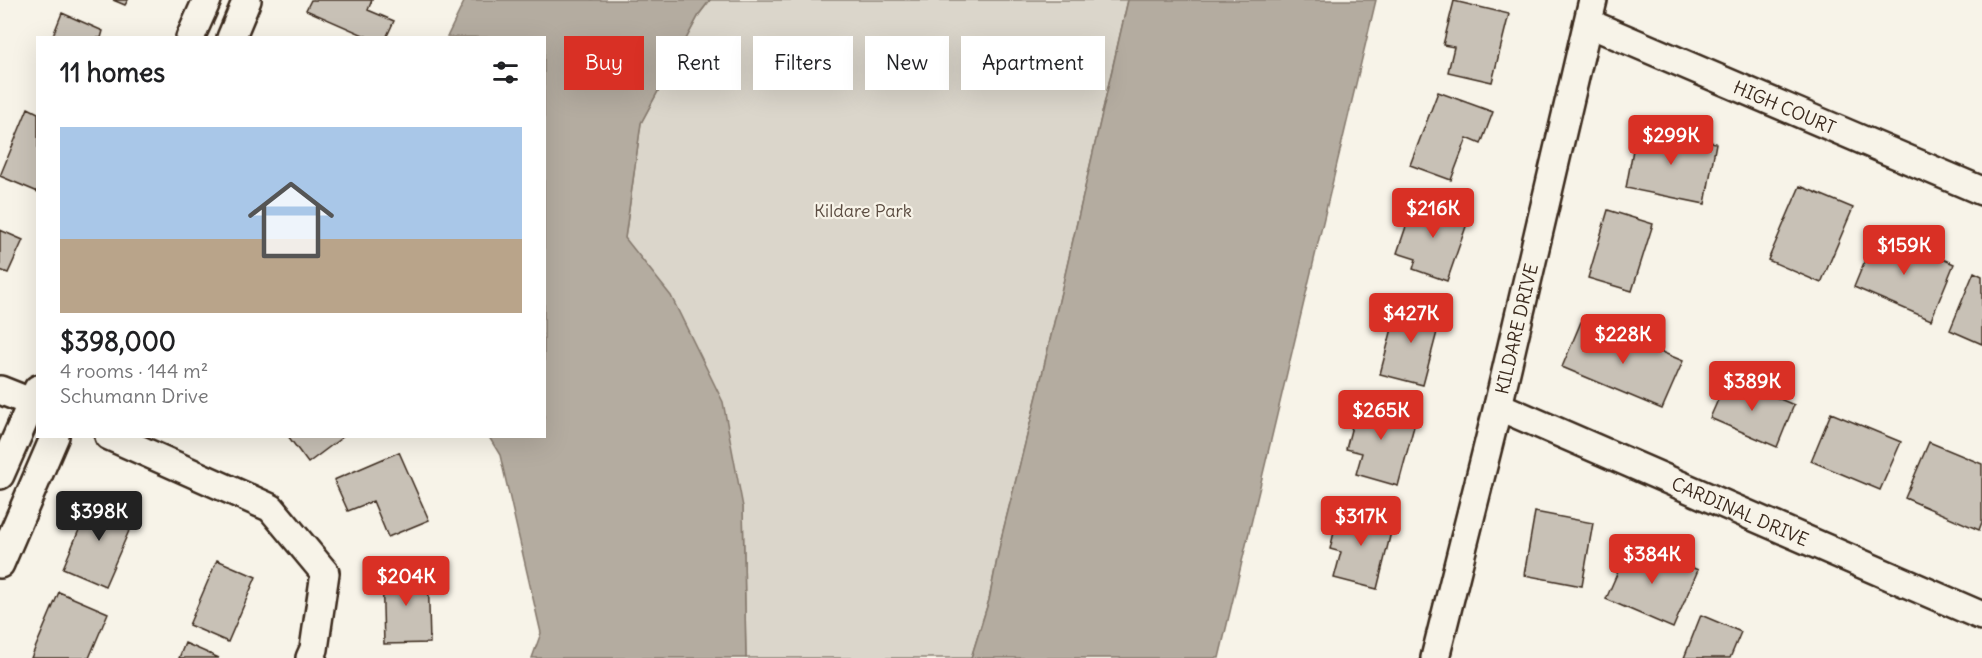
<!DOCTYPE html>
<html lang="en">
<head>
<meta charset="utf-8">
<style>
  :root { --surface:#fff; --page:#f2f2f2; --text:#202124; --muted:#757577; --accent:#d93025 }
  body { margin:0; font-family:Delius,sans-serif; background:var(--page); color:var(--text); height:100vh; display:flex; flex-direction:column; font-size:22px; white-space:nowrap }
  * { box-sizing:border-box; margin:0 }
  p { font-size:20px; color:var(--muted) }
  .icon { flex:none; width:33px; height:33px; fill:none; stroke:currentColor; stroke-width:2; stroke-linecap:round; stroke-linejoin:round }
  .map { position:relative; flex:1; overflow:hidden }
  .side { position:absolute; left:36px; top:36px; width:510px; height:402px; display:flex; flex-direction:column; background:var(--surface); border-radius:0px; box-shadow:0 6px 24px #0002 }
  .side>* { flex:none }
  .guide { position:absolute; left:564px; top:36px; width:570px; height:54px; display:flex; gap:12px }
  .price { position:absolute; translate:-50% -51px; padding:0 14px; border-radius:6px; background:var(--accent); color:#fff; font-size:20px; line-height:39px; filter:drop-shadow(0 2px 3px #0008) }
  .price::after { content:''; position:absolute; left:50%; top:36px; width:18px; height:14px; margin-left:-9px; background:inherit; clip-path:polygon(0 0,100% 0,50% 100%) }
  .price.on { background:#222; color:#fff }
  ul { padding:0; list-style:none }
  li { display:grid; align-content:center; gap:12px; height:318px; padding:0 24px }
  li span { display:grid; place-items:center; height:186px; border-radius:0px; color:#555 }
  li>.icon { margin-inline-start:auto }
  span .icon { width:108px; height:108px; fill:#fffc; stroke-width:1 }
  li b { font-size:26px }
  h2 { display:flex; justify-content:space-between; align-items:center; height:72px; padding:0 24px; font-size:26px }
  .pill { padding:0 21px; border-radius:0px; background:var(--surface); box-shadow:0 6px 24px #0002; font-size:21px; line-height:54px }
  .pill.on { background:var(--accent); color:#fff }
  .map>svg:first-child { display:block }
</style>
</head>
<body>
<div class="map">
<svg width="1982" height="658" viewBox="0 0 1982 658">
  <rect width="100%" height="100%" fill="#f7f3e8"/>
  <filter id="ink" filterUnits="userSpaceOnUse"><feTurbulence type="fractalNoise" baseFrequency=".0167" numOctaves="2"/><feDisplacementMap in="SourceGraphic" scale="12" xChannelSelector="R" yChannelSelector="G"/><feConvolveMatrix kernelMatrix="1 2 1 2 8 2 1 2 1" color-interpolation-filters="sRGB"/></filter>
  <g filter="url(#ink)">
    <!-- green -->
    <path fill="#dbd6cb" stroke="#8b8074" stroke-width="1.5" d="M710,0H1128L1039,388L1001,539L989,600L971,658H746L743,507L625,238L641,123L700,13Z"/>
    <!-- water -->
    <path fill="#b4aca0" stroke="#84786c" stroke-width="1.5" d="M465,0H710L700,13L641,123L625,238L671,296L723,402L743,507L746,658H532L541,633L500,455L489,437L544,436V38L447,37Z
      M1128,0H1376L1219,658H971L989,600L1001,539L1039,388Z"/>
    <!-- building -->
    <path fill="#c8c1b6" stroke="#3b2a1e" stroke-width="1.5" d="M113,0H128L125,5Z
      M311,0H372L368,10L394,21L386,38H370L306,10Z
      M1454,1L1509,14L1492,82L1448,72L1454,47L1443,45Z
      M62,13L103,31L101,38H52Z
      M1438,92L1493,112L1481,144L1467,138L1451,180L1410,165Z
      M28,108L38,113V192L0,176Z
      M1637,128L1716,143L1705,204L1626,188Z
      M1800,186L1853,208L1821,283L1768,260Z
      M1415,200L1469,218L1447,281L1413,269L1416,259L1397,253Z
      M1608,210L1653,224L1632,291L1588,278Z
      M0,230L23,240L8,273L0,270Z
      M1877,231L1954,264L1931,320L1854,287Z
      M1974,272L1982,276V344L1950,330Z
      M1399,302L1442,313L1423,385L1380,374Z
      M1581,322L1603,331L1604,328L1683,361L1662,409L1562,367Z
      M1728,377L1794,405L1777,447L1710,418Z
      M1359,399L1417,415L1398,486L1356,474L1362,453L1346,449Z
      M1831,413L1901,442L1880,490L1811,461Z
      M288,436H344L308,463Z
      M1929,442L1982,464V522L1979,530L1905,498Z
      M399,452L429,520L388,537L373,501L348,511L334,480Z
      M92,499L135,517L105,586L63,568Z
      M1340,507L1394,520L1377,589L1334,578L1341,552L1330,549Z
      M1535,512L1593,523L1582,586L1524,575Z
      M1631,542L1698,570L1673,628L1606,599Z
      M217,560L256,577L228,642L189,625Z
      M428,569L430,643L384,644L382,571Z
      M59,592L108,613L89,658H31Z
      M1701,615L1741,632L1730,658H1684Z
      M185,643L219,658H179Z"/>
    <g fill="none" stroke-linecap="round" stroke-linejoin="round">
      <defs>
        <g id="minor">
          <path id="s1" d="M1588,23L1982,191"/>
          <path d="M190,38L207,0"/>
          <path d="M231,38L247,0"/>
          <path d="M0,390L38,405"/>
          <path id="s2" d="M1498,406L1982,616"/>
          <path d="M109,436L271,508L325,573L314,649L310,658"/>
          <path d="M0,475L38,389"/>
          <path d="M0,564L55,436"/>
          <path id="s3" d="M1435,658L1498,406L1593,0"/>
        </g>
      </defs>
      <!-- minor casing -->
      <use href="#minor" stroke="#3b2a1e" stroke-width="32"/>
      <!-- minor -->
      <use href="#minor" stroke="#f7f3e8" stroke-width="27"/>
    </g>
  </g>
  <g text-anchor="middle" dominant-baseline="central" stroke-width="4.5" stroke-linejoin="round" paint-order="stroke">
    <!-- street labels -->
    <g font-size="18" fill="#3b2a1e" stroke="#f7f3e8">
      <text stroke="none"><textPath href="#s1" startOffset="214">HIGH COURT</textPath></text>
      <text stroke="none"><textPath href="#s3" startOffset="339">KILDARE DRIVE</textPath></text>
      <text stroke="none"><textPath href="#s2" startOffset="264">CARDINAL DRIVE</textPath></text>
    </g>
    <!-- park labels -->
    <g font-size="18" fill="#5b4c41" stroke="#f7f3e8">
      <text x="863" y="210">Kildare Park</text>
    </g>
  </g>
</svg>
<b class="price" style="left:1671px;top:166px">$299K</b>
<b class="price" style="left:1433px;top:239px">$216K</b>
<b class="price" style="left:1904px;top:276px">$159K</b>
<b class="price" style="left:1411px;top:344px">$427K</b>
<b class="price" style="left:1623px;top:365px">$228K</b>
<b class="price" style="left:1752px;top:412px">$389K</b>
<b class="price" style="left:1381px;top:441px">$265K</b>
<b class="price on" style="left:99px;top:542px">$398K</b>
<b class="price" style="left:1361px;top:547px">$317K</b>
<b class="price" style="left:1652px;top:585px">$384K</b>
<b class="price" style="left:406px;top:607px">$204K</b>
<div class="guide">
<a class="pill on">Buy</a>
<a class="pill">Rent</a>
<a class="pill">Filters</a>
<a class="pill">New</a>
<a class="pill">Apartment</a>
</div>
<section class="side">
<h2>11 homes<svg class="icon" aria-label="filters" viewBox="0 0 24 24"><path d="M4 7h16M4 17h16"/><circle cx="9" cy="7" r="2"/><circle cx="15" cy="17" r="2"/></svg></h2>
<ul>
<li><span style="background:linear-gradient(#a9c7e8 60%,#b9a48a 0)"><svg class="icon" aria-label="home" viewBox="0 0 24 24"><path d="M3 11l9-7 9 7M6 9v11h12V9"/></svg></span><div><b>$398,000</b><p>4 rooms · 144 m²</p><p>Schumann Drive</p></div></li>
</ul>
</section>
</div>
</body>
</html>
